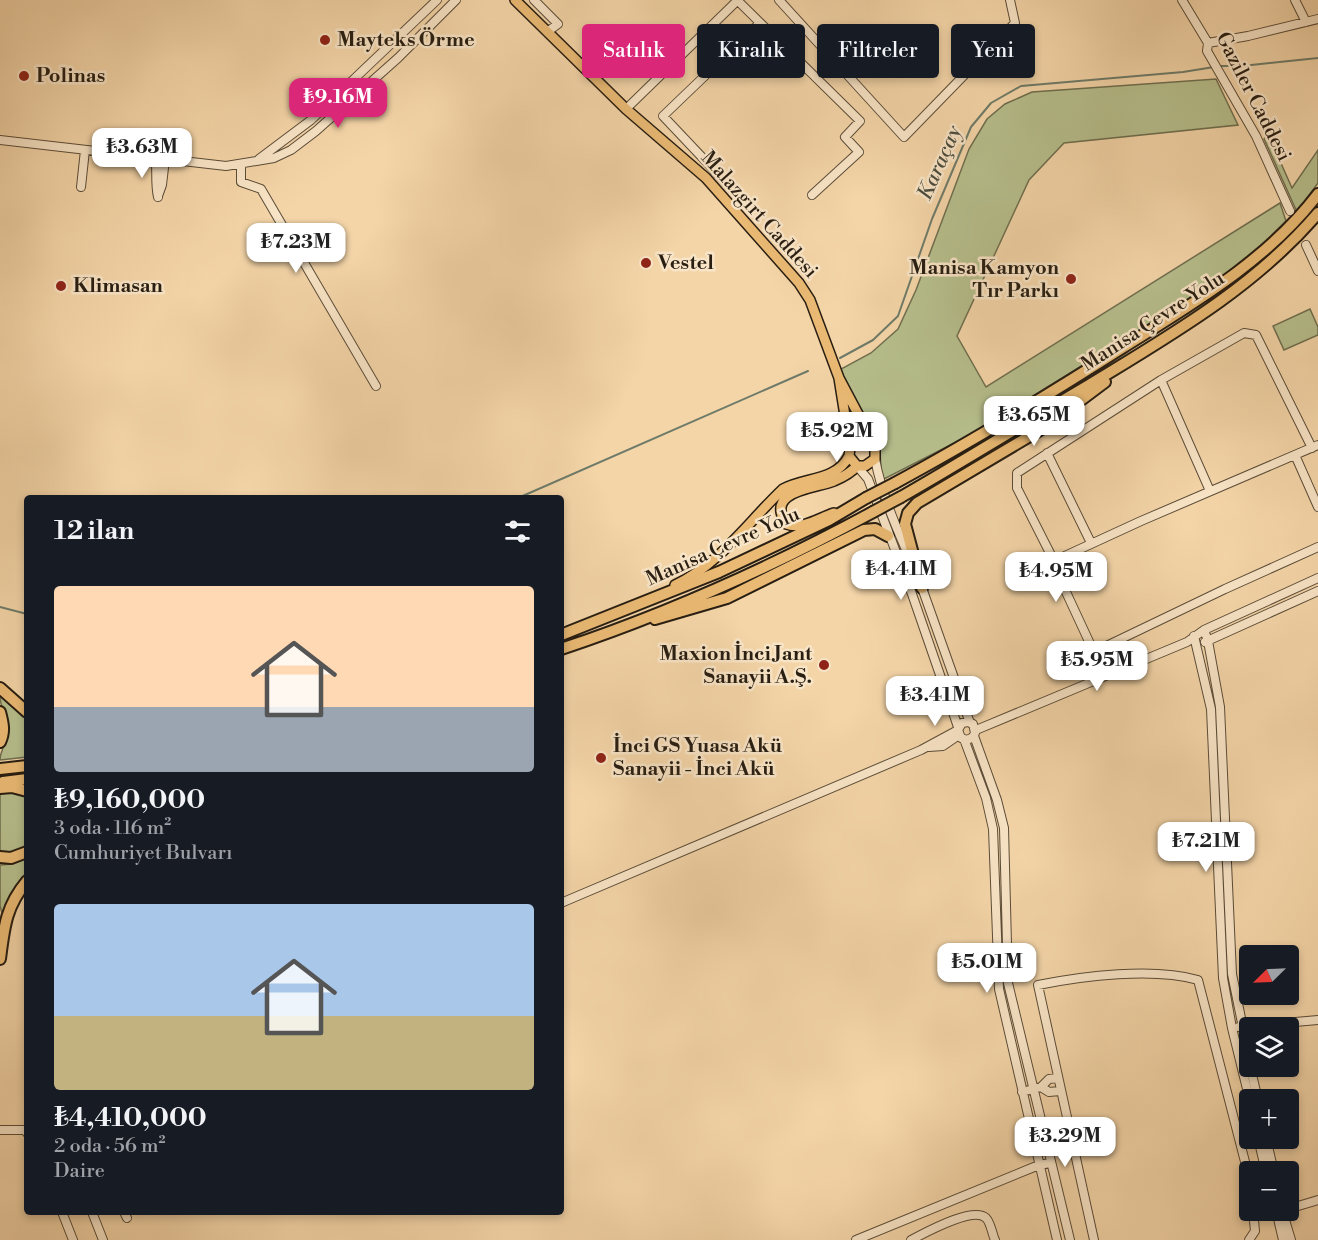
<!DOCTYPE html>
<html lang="tr">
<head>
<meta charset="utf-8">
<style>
  :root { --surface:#171b24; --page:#20242c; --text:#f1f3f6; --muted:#9ea1a6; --accent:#db2777 }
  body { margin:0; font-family:"Libre Bodoni",serif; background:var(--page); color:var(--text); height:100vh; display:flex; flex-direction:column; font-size:22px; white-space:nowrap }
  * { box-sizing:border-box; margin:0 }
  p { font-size:20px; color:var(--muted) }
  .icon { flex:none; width:33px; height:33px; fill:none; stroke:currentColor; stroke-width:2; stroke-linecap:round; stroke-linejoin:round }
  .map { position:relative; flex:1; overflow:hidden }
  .drawer { position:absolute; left:24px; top:495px; width:540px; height:720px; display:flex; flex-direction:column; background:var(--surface); border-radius:6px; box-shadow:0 3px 9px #0003 }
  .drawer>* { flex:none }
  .guide { position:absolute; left:582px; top:24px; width:570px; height:54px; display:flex; gap:12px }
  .needle { width:39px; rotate:246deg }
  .buttons { position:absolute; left:1239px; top:945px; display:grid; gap:12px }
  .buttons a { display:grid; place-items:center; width:60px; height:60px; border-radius:6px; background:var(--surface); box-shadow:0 3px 9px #0003; font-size:30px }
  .price { position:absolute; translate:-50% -51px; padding:0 14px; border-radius:12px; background:#fff; color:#222; font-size:20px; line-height:39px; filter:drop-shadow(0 2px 3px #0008) }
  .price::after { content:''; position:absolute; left:50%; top:36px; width:18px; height:14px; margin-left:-9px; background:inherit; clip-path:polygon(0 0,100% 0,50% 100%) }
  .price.selected { background:var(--accent); color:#fff }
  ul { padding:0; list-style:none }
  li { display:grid; align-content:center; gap:12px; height:318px; padding:0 30px }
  li span { display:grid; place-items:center; height:186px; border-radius:6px; color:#555 }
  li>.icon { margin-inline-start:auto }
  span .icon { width:108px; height:108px; fill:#fffc; stroke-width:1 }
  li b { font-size:26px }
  h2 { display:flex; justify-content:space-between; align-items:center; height:72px; padding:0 30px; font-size:26px }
  .pill { padding:0 21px; border-radius:6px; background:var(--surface); box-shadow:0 3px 9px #0003; font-size:21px; line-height:54px }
  .pill.selected { background:var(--accent); color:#fff }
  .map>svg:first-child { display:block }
</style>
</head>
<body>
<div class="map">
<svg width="1318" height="1240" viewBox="0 0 1318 1240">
  <rect width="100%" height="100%" fill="#f4d5a8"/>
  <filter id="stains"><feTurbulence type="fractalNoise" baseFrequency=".00333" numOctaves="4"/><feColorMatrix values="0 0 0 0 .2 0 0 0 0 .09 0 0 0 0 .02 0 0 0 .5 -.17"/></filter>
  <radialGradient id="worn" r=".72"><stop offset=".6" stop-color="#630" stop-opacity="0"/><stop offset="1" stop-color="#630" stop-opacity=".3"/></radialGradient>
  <!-- green -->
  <path fill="#b6be8c" stroke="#6f6e4f" stroke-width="1.5" d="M1216,79L1238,125L1064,143L1029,180L957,336L986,387L1280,203L1286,221L1263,244L1209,287L972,434L882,480L880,453L874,438L853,405L841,369L871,353L898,329L916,290L969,149L987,119L1005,104L1032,92Z
    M1268,134L1292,188L1318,150V183L1297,212L1264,139Z
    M1310,309L1318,327V335L1284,350L1273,326Z
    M0,696L27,719V757L0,760C0,750 7,743 8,733C9,719 0,709 0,696Z
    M6,791L27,796V846C18,851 10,854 0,852V792Z
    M27,858V874L11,893L2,913L0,906V865L13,864Z"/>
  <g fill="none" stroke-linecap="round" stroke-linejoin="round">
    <!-- stream -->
    <path stroke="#6e7b69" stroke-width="2" d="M1219,66H1242L1318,58
      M840,358L873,340L898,316L932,219L971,127L991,103L1021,86L1183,72L1214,67
      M518,498L808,371
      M0,607L27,614"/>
    <defs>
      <path id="minor" d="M534,0L558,24L547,32
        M737,0L860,121L845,137L859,152L812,195
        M779,0L904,137L1015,23L1010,0
        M1182,0L1208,43L1207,51L1256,136L1290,211
        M1295,0L1306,22
        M1208,43L1248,36L1318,19
        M626,109L738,0
        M0,140L226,166L274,158L291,150L316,131L398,58L456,0
        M94,150C118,140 130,136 153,149C159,164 154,180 158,197
        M259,159L311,120L437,0
        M241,164V182L261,189L376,386
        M81,187L85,150
        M158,196L162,185L165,159
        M751,209L663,116L760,23
        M1306,245L1318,271
        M1318,445L1141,521L1054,561V566L1092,648L1100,649L1225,589L1318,547
        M1047,453L1091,543
        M1295,455L1318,507
        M875,459C882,495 896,527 911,561
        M857,466L868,479L912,594L958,727
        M1210,491L1161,380L1244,333L1256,335L1312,448
        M1054,561L1017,488V473L1161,380
        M921,585L970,723
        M1204,630L1208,641L1220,707L1232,974L1250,1062
        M1194,636L1211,709L1223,978L1232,1028L1250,1101
        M1205,642L1318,591
        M976,730L1187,642L1204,630L1318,578
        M974,736L997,800L1004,828L1008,983L1070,1240
        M964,739L986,798L993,829L999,989L1057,1240
        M929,747L943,746L959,735
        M561,903L921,750L958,730L962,723L968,722L973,724L975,733C973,739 967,741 961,738L958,730
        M1239,1027L1318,1020
        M1250,1066L1258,1100
        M1041,1087L1049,1092L1060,1091
        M1022,1092L1041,1087L1049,1079L1057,1078
        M0,1130H25L27,1133
        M1258,1138L1266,1172
        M1266,1138L1274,1172
        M1288,1209L1318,1200
        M1276,1210L1283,1240
        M1282,1210L1291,1240
        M62,1212L73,1240
        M92,1212L103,1240
        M124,1212L127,1218
        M856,1240L1039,1165L1050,1163
        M911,1240C925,1233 973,1206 986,1218C991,1223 992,1234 995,1240
        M1094,1240L1038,985C1083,976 1153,967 1198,980L1250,1181
        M1249,1240L1255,1231L1253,1210"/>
      <path id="major" d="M515,0L626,109L706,178L799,283L810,300L839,378L875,446V459L865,466H857L849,456L850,447L839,378
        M850,447L859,439L872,443
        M834,513C819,518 802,530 786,524C765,490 814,489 834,481C843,477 851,473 857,466
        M675,585C719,565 749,521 783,489C806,477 836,481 849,456"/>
      <path id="highway" d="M895,483C973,441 1048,395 1122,348C1192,304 1267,261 1318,194
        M901,497C964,461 1026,422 1089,385C1171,335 1255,287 1318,213
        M922,588L905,524L908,513L917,503L1045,427L1105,382
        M655,619L727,598L864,530L875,529L888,536
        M561,635L719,572L829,520L866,498
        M561,649C666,614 775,565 873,512
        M0,688L27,712
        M0,712C3,723 5,732 0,742
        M0,769L27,766
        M3,782L27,779
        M0,788L12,787L27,791
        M0,857L11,858L27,852
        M0,959C4,927 6,906 27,881"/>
    </defs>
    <!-- minor casing -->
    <use href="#minor" stroke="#5b4c38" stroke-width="10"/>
    <!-- major casing -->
    <use href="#major" stroke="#281e12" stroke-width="12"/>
    <!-- highway casing -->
    <use href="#highway" stroke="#281e12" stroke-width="14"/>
    <!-- minor -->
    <use href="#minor" stroke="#f8e4c6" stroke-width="8"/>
    <!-- major -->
    <use href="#major" stroke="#eaba74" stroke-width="9"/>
    <!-- highway -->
    <use href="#highway" stroke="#eaba74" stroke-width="10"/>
    <defs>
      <path id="highway-bridge" d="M866,498L895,483
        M873,512L901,497"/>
    </defs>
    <!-- highway-bridge casing -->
    <use href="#highway-bridge" stroke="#281e12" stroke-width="14" stroke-linecap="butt"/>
    <!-- highway-bridge -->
    <use href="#highway-bridge" stroke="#eaba74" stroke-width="10"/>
  </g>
  <!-- markers -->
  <g fill="#8f2418" stroke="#f8e4c6" stroke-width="2">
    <circle cx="325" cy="40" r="6"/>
    <circle cx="24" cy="76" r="6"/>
    <circle cx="646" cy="263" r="6"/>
    <circle cx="1071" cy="279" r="6"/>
    <circle cx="61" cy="286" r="6"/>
    <circle cx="824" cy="665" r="6"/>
    <circle cx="601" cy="758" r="6"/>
  </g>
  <g text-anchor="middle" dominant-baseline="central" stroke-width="5" stroke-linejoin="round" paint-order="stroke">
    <!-- poi labels -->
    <g font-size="20" font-weight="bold" fill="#281e12" stroke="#f8e4c6" text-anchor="start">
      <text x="337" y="40">Mayteks Örme</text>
      <text x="36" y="76">Polinas</text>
      <text x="658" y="263">Vestel</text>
      <text x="1059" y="268" text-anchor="end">Manisa Kamyon<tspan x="1059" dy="23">Tır Parkı</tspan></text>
      <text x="73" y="286">Klimasan</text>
      <text x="812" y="654" text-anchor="end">Maxion İnci Jant<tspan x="812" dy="23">Sanayii A.Ş.</tspan></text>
      <text x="613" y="746">İnci GS Yuasa Akü<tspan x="613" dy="23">Sanayii - İnci Akü</tspan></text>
    </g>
    <!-- street labels -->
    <g font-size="20" fill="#281e12" stroke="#f8e4c6">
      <text transform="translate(1253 97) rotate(63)">Gaziler Caddesi</text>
      <text transform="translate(759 215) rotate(48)">Malazgirt Caddesi</text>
      <text transform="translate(1153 322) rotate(-33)">Manisa Çevre Yolu</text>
      <text transform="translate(723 547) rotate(-24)">Manisa Çevre Yolu</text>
    </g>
    <!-- water labels -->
    <g font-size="21" font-style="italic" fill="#4b4c3e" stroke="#f8e4c6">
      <text transform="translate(940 163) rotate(-66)">Karaçay</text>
    </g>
  </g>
  <rect width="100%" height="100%" filter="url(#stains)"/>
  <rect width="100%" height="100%" fill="url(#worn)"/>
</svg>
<div class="buttons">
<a><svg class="needle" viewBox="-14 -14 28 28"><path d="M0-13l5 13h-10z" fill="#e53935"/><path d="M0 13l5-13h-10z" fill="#9ea1a6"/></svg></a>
<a><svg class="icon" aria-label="layers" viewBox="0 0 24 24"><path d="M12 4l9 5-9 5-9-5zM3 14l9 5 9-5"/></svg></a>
<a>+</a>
<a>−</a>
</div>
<b class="price selected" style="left:338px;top:129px">₺9.16M</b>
<b class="price" style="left:142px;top:179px">₺3.63M</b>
<b class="price" style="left:296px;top:274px">₺7.23M</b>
<b class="price" style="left:1034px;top:447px">₺3.65M</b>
<b class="price" style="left:837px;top:463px">₺5.92M</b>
<b class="price" style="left:901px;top:601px">₺4.41M</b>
<b class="price" style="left:1056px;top:603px">₺4.95M</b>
<b class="price" style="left:1097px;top:692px">₺5.95M</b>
<b class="price" style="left:935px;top:727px">₺3.41M</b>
<b class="price" style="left:1206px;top:873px">₺7.21M</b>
<b class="price" style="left:987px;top:994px">₺5.01M</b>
<b class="price" style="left:1065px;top:1168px">₺3.29M</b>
<div class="guide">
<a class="pill selected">Satılık</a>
<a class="pill">Kiralık</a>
<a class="pill">Filtreler</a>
<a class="pill">Yeni</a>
</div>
<section class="drawer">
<h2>12 ilan<svg class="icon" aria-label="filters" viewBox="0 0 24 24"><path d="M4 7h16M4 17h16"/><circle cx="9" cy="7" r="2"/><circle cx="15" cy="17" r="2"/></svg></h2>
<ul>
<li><span style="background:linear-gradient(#ffd9b3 65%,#9aa5b1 0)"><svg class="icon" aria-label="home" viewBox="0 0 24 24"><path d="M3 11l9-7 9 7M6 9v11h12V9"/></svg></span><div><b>₺9,160,000</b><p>3 oda · 116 m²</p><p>Cumhuriyet Bulvarı</p></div></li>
<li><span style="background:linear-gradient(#a9c7e8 60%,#c2b280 0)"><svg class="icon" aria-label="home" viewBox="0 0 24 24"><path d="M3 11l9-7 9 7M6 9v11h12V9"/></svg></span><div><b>₺4,410,000</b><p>2 oda · 56 m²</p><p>Daire</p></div></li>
</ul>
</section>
</div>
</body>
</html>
